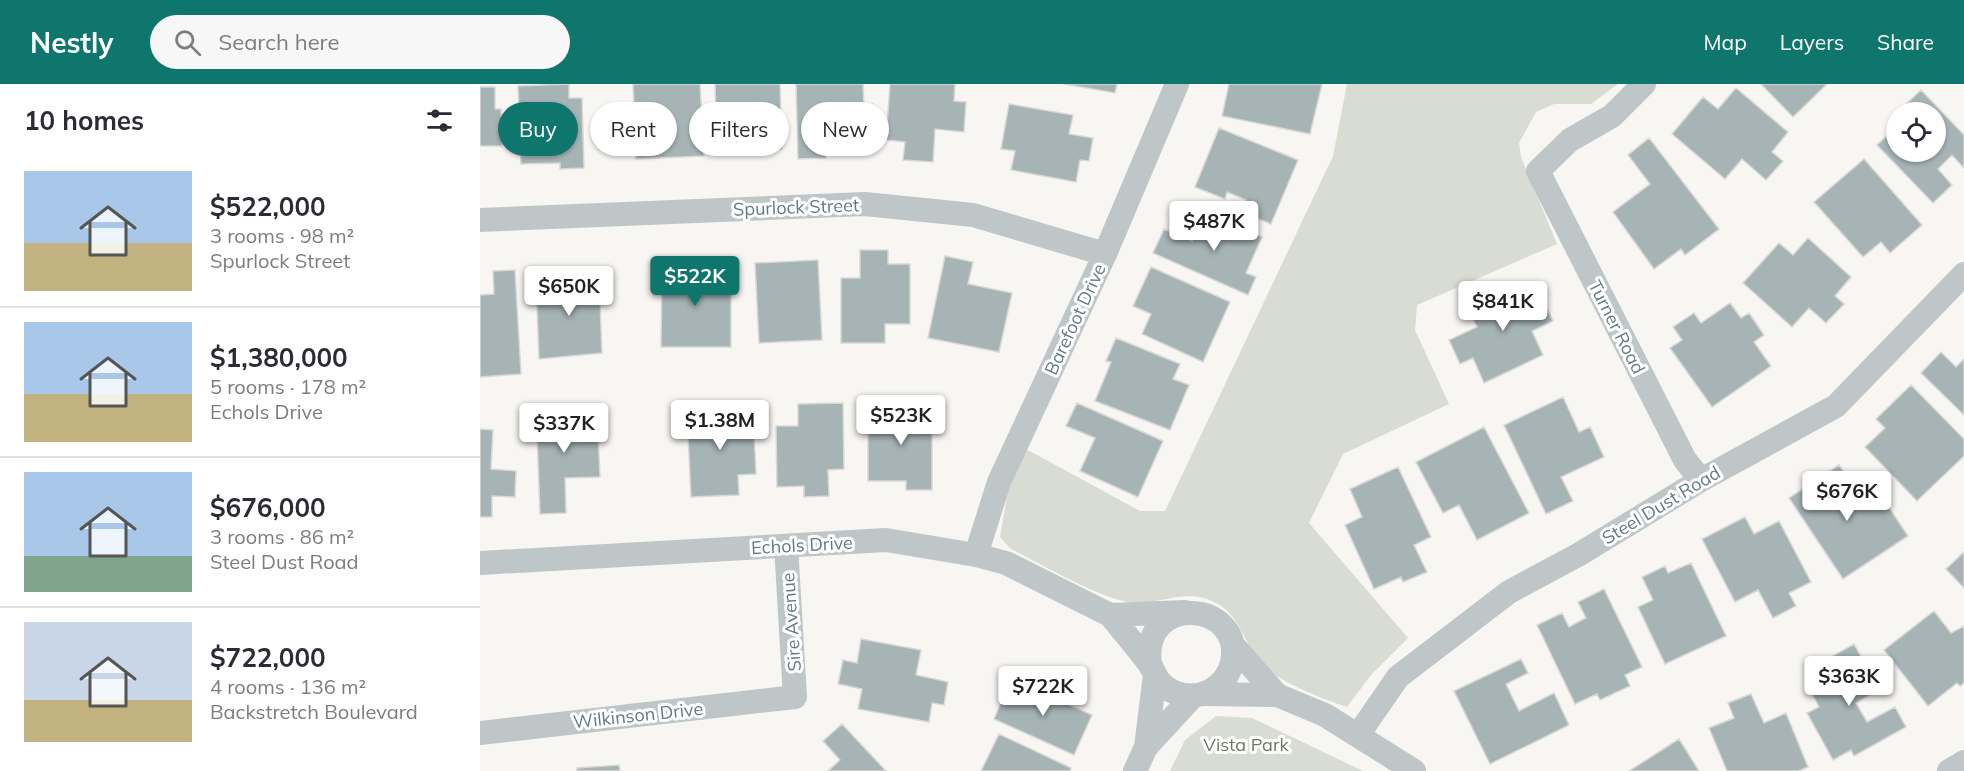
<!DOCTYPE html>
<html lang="en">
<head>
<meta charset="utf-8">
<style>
  :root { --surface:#fff; --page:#f7f7f7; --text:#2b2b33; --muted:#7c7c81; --line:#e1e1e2; --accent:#0f766e }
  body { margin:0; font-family:Mulish,sans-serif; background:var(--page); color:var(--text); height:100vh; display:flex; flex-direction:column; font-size:22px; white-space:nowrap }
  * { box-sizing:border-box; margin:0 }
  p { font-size:20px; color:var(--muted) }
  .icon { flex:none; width:33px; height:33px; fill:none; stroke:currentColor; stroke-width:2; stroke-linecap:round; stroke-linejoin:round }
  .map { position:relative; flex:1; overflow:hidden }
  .panel { display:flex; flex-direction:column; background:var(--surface); width:480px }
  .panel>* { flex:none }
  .top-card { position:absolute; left:18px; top:18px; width:570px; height:54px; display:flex; gap:12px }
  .tools { position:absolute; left:1406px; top:18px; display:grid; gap:12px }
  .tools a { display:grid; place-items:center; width:60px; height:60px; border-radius:50%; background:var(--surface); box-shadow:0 2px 4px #0004; font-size:30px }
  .price { position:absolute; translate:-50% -51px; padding:0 14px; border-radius:6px; background:#fff; color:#222; font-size:20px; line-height:39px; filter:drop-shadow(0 2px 3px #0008) }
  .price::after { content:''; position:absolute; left:50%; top:36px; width:18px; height:14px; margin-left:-9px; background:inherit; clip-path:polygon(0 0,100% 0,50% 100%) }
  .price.current { background:var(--accent); color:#fff }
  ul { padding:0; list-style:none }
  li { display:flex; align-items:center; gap:18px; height:150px; padding:0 24px }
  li+li { border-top:2px solid var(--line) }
  li span { display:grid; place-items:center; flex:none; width:168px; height:120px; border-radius:0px; color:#555 }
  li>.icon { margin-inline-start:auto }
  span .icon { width:72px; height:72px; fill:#fffc; stroke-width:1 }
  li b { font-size:26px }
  h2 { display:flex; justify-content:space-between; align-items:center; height:72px; padding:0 24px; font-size:26px }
  .pill { padding:0 21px; border-radius:27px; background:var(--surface); box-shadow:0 2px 4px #0004; font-size:21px; line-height:54px }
  .pill.current { background:var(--accent); color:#fff }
  header { display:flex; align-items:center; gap:36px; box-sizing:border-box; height:84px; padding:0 30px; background:var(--accent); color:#fff }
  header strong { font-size:28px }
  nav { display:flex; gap:33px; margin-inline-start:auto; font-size:21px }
  .search { width:420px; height:54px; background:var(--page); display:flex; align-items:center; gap:15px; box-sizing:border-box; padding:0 21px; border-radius:33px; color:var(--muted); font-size:22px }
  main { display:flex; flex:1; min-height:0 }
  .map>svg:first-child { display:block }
</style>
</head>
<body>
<header>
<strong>Nestly</strong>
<div class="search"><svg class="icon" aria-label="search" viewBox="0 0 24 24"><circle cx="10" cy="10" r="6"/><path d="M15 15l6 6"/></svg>Search here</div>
<nav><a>Map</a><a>Layers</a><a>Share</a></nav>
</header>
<main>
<section class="panel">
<h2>10 homes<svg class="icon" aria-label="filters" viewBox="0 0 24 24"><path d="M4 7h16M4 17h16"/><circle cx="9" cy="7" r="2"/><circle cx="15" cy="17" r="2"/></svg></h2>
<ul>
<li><span style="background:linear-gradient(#a9c7e8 60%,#c2b280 0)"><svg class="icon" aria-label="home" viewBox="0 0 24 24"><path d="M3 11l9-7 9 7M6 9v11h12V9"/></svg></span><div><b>$522,000</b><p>3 rooms · 98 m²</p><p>Spurlock Street</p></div></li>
<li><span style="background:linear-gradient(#a9c7e8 60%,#c2b280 0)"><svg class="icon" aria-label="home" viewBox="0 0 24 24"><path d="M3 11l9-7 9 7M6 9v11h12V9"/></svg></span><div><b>$1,380,000</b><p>5 rooms · 178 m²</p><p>Echols Drive</p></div></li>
<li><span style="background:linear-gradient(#a9c7e8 70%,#7fa58c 0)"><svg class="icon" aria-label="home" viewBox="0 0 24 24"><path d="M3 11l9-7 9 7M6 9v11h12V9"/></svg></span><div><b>$676,000</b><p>3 rooms · 86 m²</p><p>Steel Dust Road</p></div></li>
<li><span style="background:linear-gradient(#c9d6e8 65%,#c2b280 0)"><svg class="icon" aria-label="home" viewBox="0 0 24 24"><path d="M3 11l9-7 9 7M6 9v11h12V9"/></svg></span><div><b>$722,000</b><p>4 rooms · 136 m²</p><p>Backstretch Boulevard</p></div></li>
</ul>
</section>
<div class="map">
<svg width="1484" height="687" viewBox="0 0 1484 687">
  <rect width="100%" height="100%" fill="#f7f6f3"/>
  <!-- green -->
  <path fill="#d8dcd2" d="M867,0H1138L1111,20H1074L1056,28L1039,59L1041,73L1077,160L937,221L935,246L969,320L863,370L829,439L928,554L891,591L867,623C841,614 791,596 776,573C763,554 758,530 736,519C701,501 676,526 643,517C610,509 563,481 531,465L520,453L528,407L546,365L660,427H685L853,72Z
    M736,632L772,634L883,687H690L705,656Z"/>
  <!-- building -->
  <path fill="#a6b4b6" stroke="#d8d8d6" stroke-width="1.5" d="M89,0V14H102L104,84L80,85V79L41,80L38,2Z
    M153,0H220L224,72L156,75Z
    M235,0H300L302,65L237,69Z
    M316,0H383L384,21L393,20L394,50L346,51V74L318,75Z
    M410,0H475L474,17L486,18L484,48L455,45L453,78L423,76L425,58L406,56Z
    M584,0H637L635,9Z
    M749,0H842L830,50L742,32Z
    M1281,0H1347L1313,33Z
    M0,3H15V25H21L22,62H0Z
    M1256,4L1308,48L1292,68L1303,77L1286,96L1262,75L1245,95L1192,50L1223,13L1238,25Z
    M1441,6L1484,51V84L1472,71L1458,85L1472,101L1453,119L1397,61L1415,44L1409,37L1416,31V68H1455V28H1418Z
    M529,20L593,31L589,50L613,54L609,77L600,76L596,98L531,86L535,67L521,65Z
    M739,44L818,76L791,140L761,128L766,116L747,108L745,115L715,103Z
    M1169,54L1239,145L1205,171L1201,165L1174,185L1133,128L1170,100L1148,71Z
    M1384,75L1442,141L1410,169L1401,158L1383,173L1334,118Z
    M725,128L782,153L766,189L776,193L768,211L673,169L684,145L712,157Z
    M1328,154L1371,193L1355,212L1364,220L1346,239L1329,224L1312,243L1263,199L1299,159L1313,171Z
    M380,166H408V180H430V240H405V259H361V194H380Z
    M465,172L493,178L488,200L532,209L519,268L448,254Z
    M338,176L342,256L279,259L275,179Z
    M182,177L228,178L227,194L251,195V263H181Z
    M671,183L750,218L723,278L662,250L671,230L653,222Z
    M35,186L41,290L0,293V211L14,210L13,187Z
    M119,193L122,269L59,275L56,196Z
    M1042,198L1049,212L1059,208L1073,237L1052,247L1063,271L1004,299L993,274L980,280L969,256L997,243L987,223Z
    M1250,219L1261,234L1269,229L1284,251L1274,258L1291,282L1232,323L1190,264L1202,256L1193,243L1214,229L1221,239Z
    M636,254L700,280L693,295L709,301L690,346L615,317L631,278L626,277Z
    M1461,268L1476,283L1484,275V331L1441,289Z
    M1431,301L1484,355V372L1437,417L1385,363L1405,344L1396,335Z
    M1083,313L1099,348L1110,343L1124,373L1081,393L1093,417L1066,430L1024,341Z
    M363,319L364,385L348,386L349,412L324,413V402L297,403L296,342H318V320Z
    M597,319L683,357L658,413L600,387L615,354L586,342Z
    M388,324H452V406H426V397H388Z
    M273,326L276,390L258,391L259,411L211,413L207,329Z
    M117,327L120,393L85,394L86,429L60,430L57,350L50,351L46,330Z
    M1004,343L1049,429L997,456L979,421L963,429L936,378Z
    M0,345L13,346L11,385L36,387L35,413L12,412V433H0Z
    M1359,381L1373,401L1363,407L1372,420L1396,404L1428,452L1363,495L1309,414Z
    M918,383L951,453L934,461L947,488L923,498L921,493L894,505L865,441L882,433L870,405Z
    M1265,433L1274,450L1299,437L1331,498L1309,509L1316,522L1293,534L1278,506L1255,518L1222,455Z
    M1484,468V504L1466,485Z
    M1211,479L1246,552L1185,580L1158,523L1173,516L1162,493L1185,482L1188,489Z
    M1124,505L1162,583L1145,591L1150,602L1120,616L1117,610L1095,620L1057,541L1082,529L1089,543L1106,534L1098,518Z
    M1454,527L1471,549L1484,542V599L1480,602L1477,599L1448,622L1404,566Z
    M381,555L441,566L436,591L468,598L464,621L452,619L449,638L378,625L382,605L358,600L363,576L377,579Z
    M1374,560L1399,606L1376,619L1387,638L1415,623L1426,643L1374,672L1371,666L1353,676L1327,629L1339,623L1327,600L1357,583L1351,573Z
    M1041,575L1048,589L1026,600L1039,627L1074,609L1089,641L1010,680L974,607Z
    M531,595L612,631L594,671L514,635Z
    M1271,610L1284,639L1306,629L1328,683L1319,687H1247L1229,644L1254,634L1248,619Z
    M362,640L406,687H348L360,676L343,657Z
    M519,650L591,684L590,687H501Z
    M1199,655L1219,687H1149Z
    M139,681L140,687H97V684Z"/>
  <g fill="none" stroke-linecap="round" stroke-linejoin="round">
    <!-- street -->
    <path stroke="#bfc6c8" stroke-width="24" d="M1164,0L1132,32L1090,56L1058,87L1205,376L1221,396
      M0,136L385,120L493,131L625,170
      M496,471L519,398L625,170L697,0
      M0,479L406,456L496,471L526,479L630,531L705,528
      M630,531C643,547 656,562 668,578C673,584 675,592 680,598C692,612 714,615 730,607C741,601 749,591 752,579C765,516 660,508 670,581
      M752,560L797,611
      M724,610L797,611L845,631L934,687
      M0,649L315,613L306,462
      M878,651L918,593L1029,508L1098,471L1221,396L1356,322L1484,190
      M666,663L713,612
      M655,687L666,663L675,591
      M1469,687L1484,678"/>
  </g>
  <g text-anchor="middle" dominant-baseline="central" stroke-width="6" stroke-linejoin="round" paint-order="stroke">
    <!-- street labels -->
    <g font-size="18" fill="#607a80" stroke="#fff">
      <text transform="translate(316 123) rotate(-2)">Spurlock Street</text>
      <text transform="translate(595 235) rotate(-65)">Barefoot Drive</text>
      <text transform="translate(1137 243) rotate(63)">Turner Road</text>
      <text transform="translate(1181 421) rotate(-31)">Steel Dust Road</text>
      <text transform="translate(322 461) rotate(-3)">Echols Drive</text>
      <text transform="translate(311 538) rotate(-94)">Sire Avenue</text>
      <text transform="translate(158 631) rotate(-6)">Wilkinson Drive</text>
    </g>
    <!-- park labels -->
    <g font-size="18" fill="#6b785f" stroke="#fff">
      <text x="766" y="660">Vista Park</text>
    </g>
  </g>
</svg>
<div class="tools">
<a><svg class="icon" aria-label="locate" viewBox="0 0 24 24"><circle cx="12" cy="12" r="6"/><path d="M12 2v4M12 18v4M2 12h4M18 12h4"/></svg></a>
</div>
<b class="price" style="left:734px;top:168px">$487K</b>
<b class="price current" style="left:215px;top:223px">$522K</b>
<b class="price" style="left:89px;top:233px">$650K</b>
<b class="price" style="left:1023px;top:248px">$841K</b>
<b class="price" style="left:421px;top:362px">$523K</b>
<b class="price" style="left:240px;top:367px">$1.38M</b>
<b class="price" style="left:84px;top:370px">$337K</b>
<b class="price" style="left:1367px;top:438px">$676K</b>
<b class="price" style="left:1369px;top:623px">$363K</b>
<b class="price" style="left:563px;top:633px">$722K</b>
<div class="top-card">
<a class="pill current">Buy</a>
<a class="pill">Rent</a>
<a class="pill">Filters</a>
<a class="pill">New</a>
</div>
</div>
</main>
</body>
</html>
